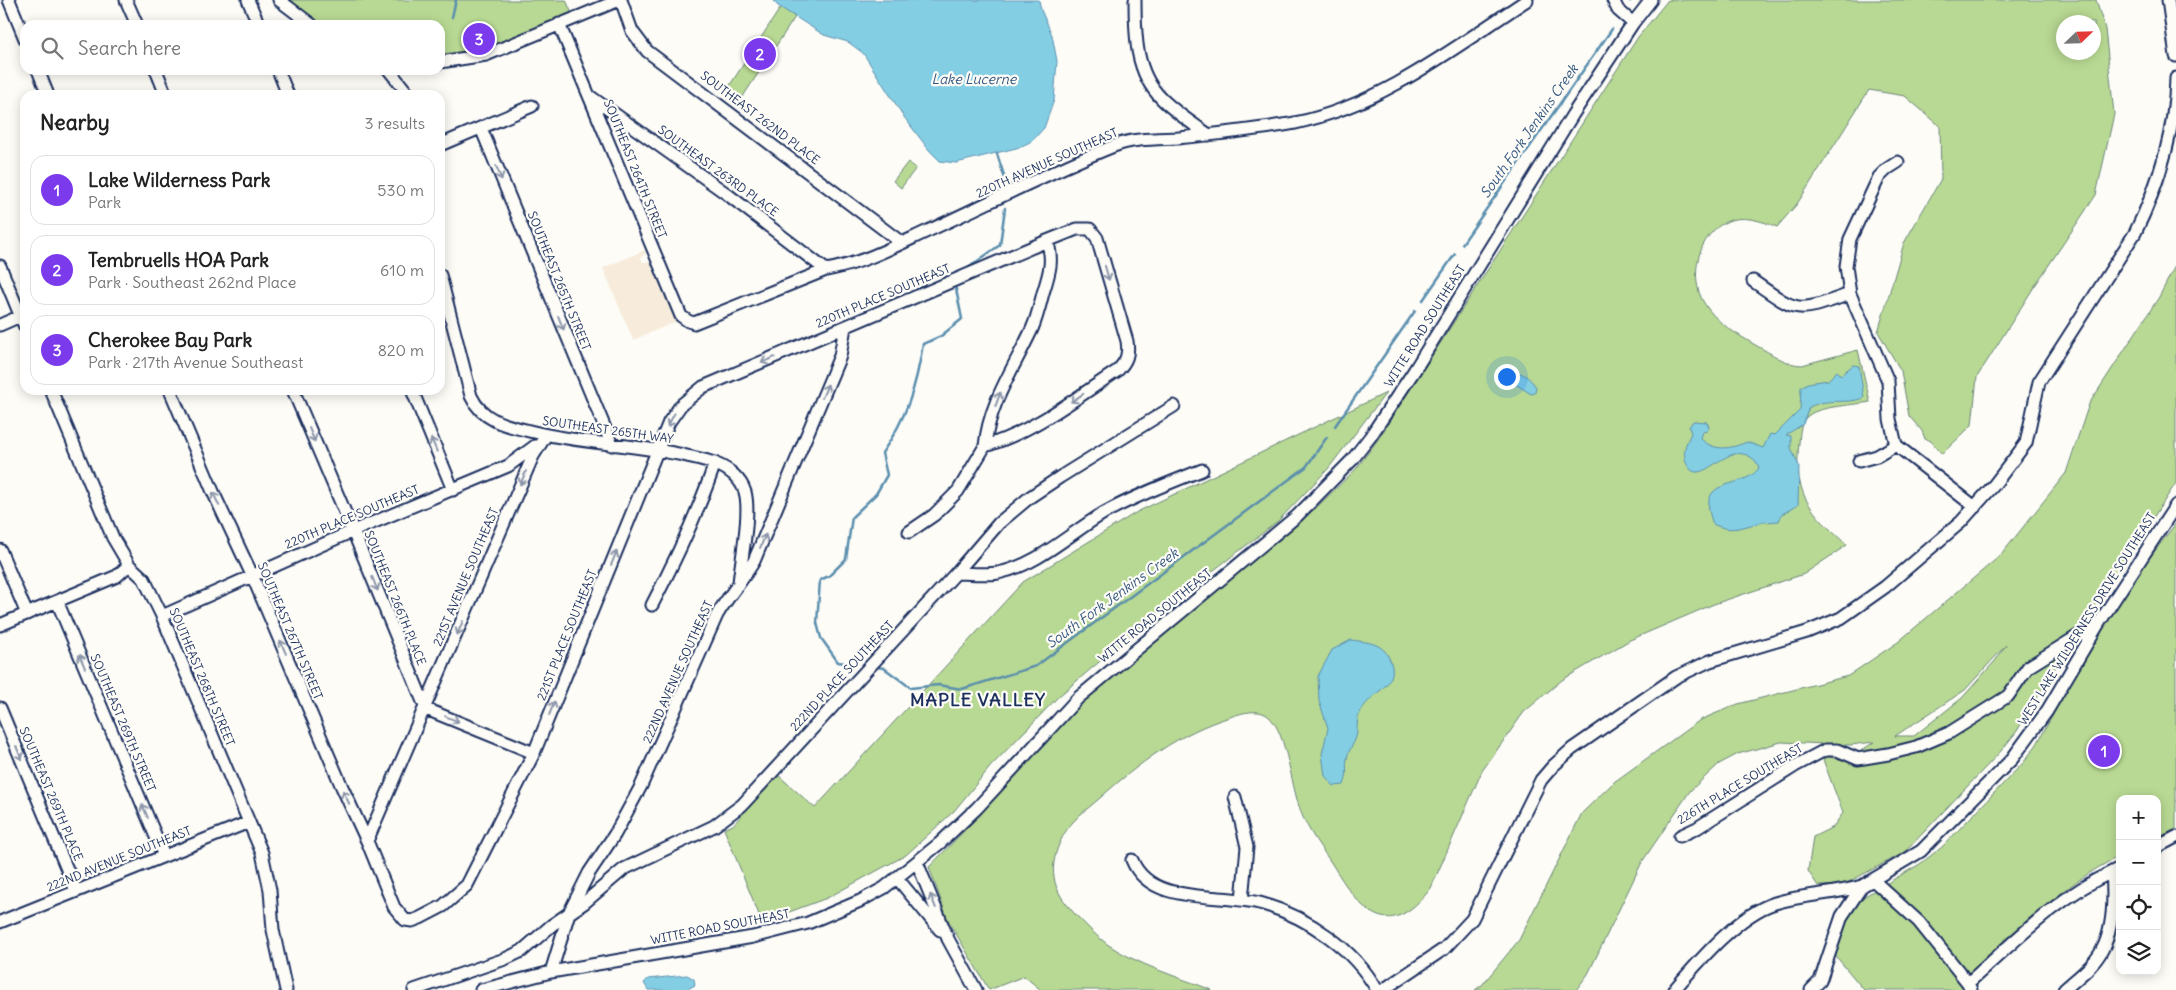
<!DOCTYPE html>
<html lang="en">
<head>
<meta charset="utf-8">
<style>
  body { margin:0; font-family:Delius,sans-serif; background:#f2f2f2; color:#222 }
  .controls { position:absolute; right:15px; bottom:15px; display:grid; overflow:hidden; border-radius:10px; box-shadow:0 2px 12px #0003 }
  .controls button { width:45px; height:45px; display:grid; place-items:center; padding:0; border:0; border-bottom:1px solid #e0e0e0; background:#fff; color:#222; font:25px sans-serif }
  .compass { position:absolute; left:2056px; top:15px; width:45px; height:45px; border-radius:50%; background:#fff; box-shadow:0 2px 12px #0003; rotate:67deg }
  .you { position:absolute; left:1506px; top:376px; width:18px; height:18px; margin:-12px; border:4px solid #fff; border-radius:50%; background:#1a73e8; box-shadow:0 0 0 8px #1a73e833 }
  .badge { display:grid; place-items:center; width:32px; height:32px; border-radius:50%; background:#7c3aed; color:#fff; font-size:16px; font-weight:700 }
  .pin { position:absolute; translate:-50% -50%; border:2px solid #fff; box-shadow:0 1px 5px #0006 }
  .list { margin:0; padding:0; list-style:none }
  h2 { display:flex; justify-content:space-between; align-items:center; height:65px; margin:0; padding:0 20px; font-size:21px }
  h2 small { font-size:16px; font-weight:400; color:#767676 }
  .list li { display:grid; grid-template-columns:32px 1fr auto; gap:15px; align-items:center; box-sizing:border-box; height:70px; margin:0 10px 10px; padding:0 10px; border:1px solid #e0e0e0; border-radius:15px }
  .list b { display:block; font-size:19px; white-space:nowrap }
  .list p { margin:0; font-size:16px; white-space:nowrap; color:#767676 }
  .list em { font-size:16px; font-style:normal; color:#767676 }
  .icon { flex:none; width:28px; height:28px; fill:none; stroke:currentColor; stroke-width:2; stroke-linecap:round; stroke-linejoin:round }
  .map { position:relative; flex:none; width:2176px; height:990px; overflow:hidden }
  .search { position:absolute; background:#fff; box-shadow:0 2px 12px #0003; left:20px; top:20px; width:425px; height:55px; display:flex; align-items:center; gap:12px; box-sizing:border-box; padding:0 18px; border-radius:15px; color:#767676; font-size:19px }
  .panel { position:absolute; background:#fff; box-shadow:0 2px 12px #0003; left:20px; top:90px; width:425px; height:305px; border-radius:15px }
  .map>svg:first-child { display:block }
</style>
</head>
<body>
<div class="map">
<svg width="2176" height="990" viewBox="0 0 2176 990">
  <rect width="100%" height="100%" fill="#fdfcf7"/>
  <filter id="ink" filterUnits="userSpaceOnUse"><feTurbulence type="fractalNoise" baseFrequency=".02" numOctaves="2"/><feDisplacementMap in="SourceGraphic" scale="10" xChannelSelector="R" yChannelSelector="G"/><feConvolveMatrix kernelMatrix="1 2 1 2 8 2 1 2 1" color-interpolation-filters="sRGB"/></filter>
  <g filter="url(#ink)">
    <path fill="#f7ecdb" d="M645 250 647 253 641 257 643 262 650 261 676 322 633 340 603 268Z"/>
    <path fill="#b8d993" stroke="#6a8478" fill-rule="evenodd" d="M287 0H566L573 16 486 53 461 57 440 55V25H318Z
      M1668 0H2096L2105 29 2114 114 2096 195 2034 287 1977 377 1972 425 1942 454 1931 441 1925 439 1922 431 1909 416 1901 371 1878 332 1904 243 1941 179 1940 126 1905 96 1869 90 1797 204 1777 227C1762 221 1744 215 1728 221 1698 233 1688 277 1704 303 1717 324 1737 334 1757 346 1771 353 1786 365 1802 365L1858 350 1870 402C1855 405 1821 406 1809 415 1800 421 1800 433 1799 443 1793 496 1811 512 1847 545L1804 574 1714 604 1630 640 1562 680 1524 712 1482 771 1431 888C1386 946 1360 909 1332 864 1322 849 1310 833 1303 817 1291 792 1288 732 1268 716 1258 708 1241 713 1230 717 1180 732 1138 764 1100 798 1091 806 1081 813 1073 822 1061 835 1051 858 1054 877 1056 892 1065 903 1075 914 1085 924 1095 935 1107 944 1138 965 1178 977 1212 990H1041L1024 976 989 990 948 920 929 867 971 824 1082 700 1117 669 1316 508 1356 469 1379 438 1638 37ZM2064 22H2094V52H2064Z
      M781 7 795 17 740 101 726 91Z
      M908 162 916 168 901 188 893 181Z
      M2176 264V483L2067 648 2017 731 2001 751 1905 852 1843 885 1818 886 1808 871 1813 837 1833 827 1843 813 1822 757 1824 756 1858 763 1862 750 1874 742 1850 745 1781 742 1738 754 1719 764 1690 791 1642 862 1588 974 1576 990H1475L1482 985 1519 940 1582 813 1614 782 1700 720 1738 704 1848 676 1898 642 2001 555 2066 473 2089 404 2159 297ZM2006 645 1995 661 1962 698 1914 736H1895L1965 690Z
      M1386 393 1328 469 1277 522 1151 618 1059 696 991 766 954 811 906 855 827 898 762 922 724 829 733 825 778 775 815 808 1023 582 1137 512Z
      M2176 523V829L2157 838V799H2120V856C2059 885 2011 938 1961 983L1965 990H1864L1834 954C1840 931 1845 912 1865 896L1920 864 1942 847 2024 762 2037 744 2101 626 2120 597Z"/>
    <path fill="#84cee4" stroke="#5a8eae" d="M773 0H1039L1041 10 1052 35 1057 61 1054 100 1044 128 1032 141 1020 147 956 163 940 161 929 150 904 117 863 53 848 42 824 35 778 6Z
      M1853 365 1859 366 1864 398C1844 405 1830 397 1809 407L1803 424 1786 435 1791 436V448L1799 466 1798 505 1782 514 1779 521C1772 522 1765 521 1759 523 1741 527 1731 533 1713 524 1694 474 1742 492 1759 468 1757 462 1754 459 1749 456 1729 446 1713 470 1698 472 1687 473 1683 457 1685 448 1686 443 1689 438 1691 433L1689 427 1693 421 1707 422 1709 427 1707 431 1702 432 1700 438C1714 452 1730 449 1747 442L1763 448 1770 434 1775 435 1800 410 1801 387 1808 383 1828 380 1837 371 1841 375Z
      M1512 372C1522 371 1531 379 1536 387L1535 393 1531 394 1517 385H1507V375Z
      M1351 640C1365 642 1381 642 1388 656 1405 686 1368 691 1359 715 1356 722 1358 730 1356 737 1354 744 1348 751 1347 759 1345 769 1349 772 1344 785L1334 786 1325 776 1322 754 1328 728 1319 701 1318 676 1332 650Z
      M687 975 694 979 695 985 686 990H648L644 983 648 979Z"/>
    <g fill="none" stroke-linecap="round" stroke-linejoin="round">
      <path stroke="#5a8eae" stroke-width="2.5" d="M1630 1 1631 0
        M452 17 456 0
        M997 154 1008 188
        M1462 244 1612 29
        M965 270 1000 245 1005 208
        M1423 300 1455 254
        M1335 426 1415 311
        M852 664 838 662 821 638 817 623 820 580 829 576 846 559 852 517 876 494 887 475 882 453C907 417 916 387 923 344L941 336 962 319 956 289
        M877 667 884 668 911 688 938 685 962 689 1036 666 1306 467 1327 437"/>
      <g stroke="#1b2f5e" stroke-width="15">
        <path id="minor" d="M9 0 25 39
          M126 0 137 25
          M248 0 259 25
          M279 0 312 25
          M621 0 632 31 647 51 902 243
          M1135 0C1135 34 1135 73 1162 99 1176 113 1193 124 1209 135
          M1613 0 1618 10 1633 23
          M2168 0 2176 56
          M559 24 681 316 688 321 694 323 826 270C862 264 897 245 930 230 991 202 1051 171 1114 146 1133 138 1158 139 1178 138 1217 134 1257 130 1295 123 1382 105 1455 47 1527 0
          M440 62 486 55 619 0
          M38 70 48 95
          M156 70 166 95
          M278 70 288 95
          M389 70 409 95
          M591 97 727 194 826 270
          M481 128 612 445
          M440 145 532 106
          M1898 162 1887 169 1879 177 1850 239 1846 266 1850 294 1888 381 1890 419 1896 445 1975 507
          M0 266 25 327
          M440 275 471 396C483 422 508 426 534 432 584 444 636 444 687 456 696 458 707 460 716 464 729 469 741 479 745 492 751 513 741 560 739 583
          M1753 281C1800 314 1796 313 1850 294
          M0 325 25 314
          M51 390 113 538 129 565 144 579 162 616 262 853 270 890 273 930 286 990
          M170 390 214 494 252 575 342 787 367 841 394 907 405 920 412 921 420 918 443 906 467 885 534 753 669 422 681 405 703 387 1047 241 1077 229H1090L1097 238 1127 341C1129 354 1127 361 1117 371 1076 398 1033 432 985 446L958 491 934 515 909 532
          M293 390 353 531 426 709 534 753
          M412 390 453 490
          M985 446C989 403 1014 368 1032 329 1037 318 1040 305 1043 293 1049 274 1054 260 1047 241
          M1859 461 1877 456 1896 445
          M0 550 27 614
          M956 573C969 573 985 575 998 573 1038 565 1070 533 1104 513 1135 496 1169 483 1202 470
          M57 601 164 856
          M652 605C676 559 698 513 715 463
          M162 616 353 531 508 466 535 446
          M0 625 117 576 129 565
          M0 708 76 891
          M1235 797 1247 847 1242 900
          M1680 836 1697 828 1795 766 1825 750H1837L1858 759 1888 754 1916 747 1949 733 2008 696 2028 667 2097 624
          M367 841 533 456 546 435
          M2157 847 2176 837
          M1132 860C1151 907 1222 892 1263 904 1309 918 1353 948 1377 990
          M917 862 948 939 976 990
          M897 878 940 930
          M1873 880 1919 922 1968 983 1971 990
          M0 922 249 822
          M551 972 569 913 589 873 615 834 641 786 717 615C728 596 743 580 754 561L840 356 845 327
          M1968 983C2013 943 2057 897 2112 872
          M414 990 505 959 522 951 552 925 584 903 624 869 714 826 742 805 956 573 999 523 1030 497 1060 477 1174 406
          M481 990 551 972 753 937 808 923 860 901 884 888 940 843 977 808 1078 698 1297 516 1352 460 1370 437 1414 371 1573 114 1633 23 1651 0
          M1383 990 1444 949 1472 919 1532 798 1541 780 1553 766 1572 749 1676 677 1710 661 1807 632 1841 618 1885 587 1961 522 1994 485 2026 443 2039 382 2135 233C2159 184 2175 133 2176 78
          M1674 990C1699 961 1739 914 1775 903 1803 894 1833 895 1862 886
          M1811 990 1820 981 1842 916 1862 886 1921 851 2012 759 2047 711 2099 623 2176 505
          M2064 990C2077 978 2094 966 2102 950 2114 928 2114 897 2112 872L2120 868"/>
      </g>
      <use href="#minor" stroke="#fdfcf7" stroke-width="11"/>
    </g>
    <defs><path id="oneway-shaft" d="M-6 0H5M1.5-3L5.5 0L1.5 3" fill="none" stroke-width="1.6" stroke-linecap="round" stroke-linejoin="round" transform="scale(1.25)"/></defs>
    <g stroke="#8c96aa">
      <use href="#oneway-shaft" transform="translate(499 173) rotate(68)"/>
      <use href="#oneway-shaft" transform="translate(1107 273) rotate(74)"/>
      <use href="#oneway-shaft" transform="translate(561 323) rotate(68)"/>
      <use href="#oneway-shaft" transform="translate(768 360) rotate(157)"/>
      <use href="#oneway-shaft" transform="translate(825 391) rotate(-67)"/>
      <use href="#oneway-shaft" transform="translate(1077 398) rotate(147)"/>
      <use href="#oneway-shaft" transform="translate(998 399) rotate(-70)"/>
      <use href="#oneway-shaft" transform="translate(671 420) rotate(118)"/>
      <use href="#oneway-shaft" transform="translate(312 435) rotate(67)"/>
      <use href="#oneway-shaft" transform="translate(434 445) rotate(-113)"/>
      <use href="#oneway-shaft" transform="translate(523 478) rotate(113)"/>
      <use href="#oneway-shaft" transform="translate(216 499) rotate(-115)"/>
      <use href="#oneway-shaft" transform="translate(763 541) rotate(-67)"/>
      <use href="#oneway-shaft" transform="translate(614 558) rotate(-68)"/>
      <use href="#oneway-shaft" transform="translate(375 584) rotate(68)"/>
      <use href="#oneway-shaft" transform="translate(460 628) rotate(113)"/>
      <use href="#oneway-shaft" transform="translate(283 647) rotate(-113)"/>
      <use href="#oneway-shaft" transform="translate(82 661) rotate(-113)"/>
      <use href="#oneway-shaft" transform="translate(552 708) rotate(-68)"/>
      <use href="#oneway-shaft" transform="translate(452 719) rotate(22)"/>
      <use href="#oneway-shaft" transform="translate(19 753) rotate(67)"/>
      <use href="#oneway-shaft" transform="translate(346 797) rotate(-115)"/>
      <use href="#oneway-shaft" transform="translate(145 811) rotate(-113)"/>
      <use href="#oneway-shaft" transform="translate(933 901) rotate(-112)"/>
    </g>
  </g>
  <g text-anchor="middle" stroke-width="4.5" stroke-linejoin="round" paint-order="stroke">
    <g font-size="12" fill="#1b2f5e" stroke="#fdfcf7">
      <text transform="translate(760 118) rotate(37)" y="4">SOUTHEAST 262ND PLACE</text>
      <text transform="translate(1047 163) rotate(-24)" y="4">220TH AVENUE SOUTHEAST</text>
      <text transform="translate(635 169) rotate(68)" y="4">SOUTHEAST 264TH STREET</text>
      <text transform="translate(718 171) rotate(36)" y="4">SOUTHEAST 263RD PLACE</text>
      <text transform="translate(559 281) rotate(68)" y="4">SOUTHEAST 265TH STREET</text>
      <text transform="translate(883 296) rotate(-23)" y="4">220TH PLACE SOUTHEAST</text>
      <text transform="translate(1425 326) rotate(-58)" y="4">WITTE ROAD SOUTHEAST</text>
      <text transform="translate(608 430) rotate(8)" y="4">SOUTHEAST 265TH WAY</text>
      <text transform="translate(352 517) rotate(-23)" y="4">220TH PLACE SOUTHEAST</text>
      <text transform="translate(466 577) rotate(-67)" y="4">221ST AVENUE SOUTHEAST</text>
      <text transform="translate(395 598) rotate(68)" y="4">SOUTHEAST 266TH PLACE</text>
      <text transform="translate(1155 616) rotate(-39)" y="4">WITTE ROAD SOUTHEAST</text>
      <text transform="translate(2087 619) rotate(-58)" y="4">WEST LAKE WILDERNESS DRIVE SOUTHEAST</text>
      <text transform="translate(290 631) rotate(67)" y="4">SOUTHEAST 267TH STREET</text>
      <text transform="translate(567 635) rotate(-68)" y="4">221ST PLACE SOUTHEAST</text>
      <text transform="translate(678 672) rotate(-66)" y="4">222ND AVENUE SOUTHEAST</text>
      <text transform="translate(842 676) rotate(-47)" y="4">222ND PLACE SOUTHEAST</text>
      <text transform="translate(202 677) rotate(67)" y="4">SOUTHEAST 268TH STREET</text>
      <text transform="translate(123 723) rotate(67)" y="4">SOUTHEAST 269TH STREET</text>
      <text transform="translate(1740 784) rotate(-31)" y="4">226TH PLACE SOUTHEAST</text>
      <text transform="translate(51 794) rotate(67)" y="4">SOUTHEAST 269TH PLACE</text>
      <text transform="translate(119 859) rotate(-22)" y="4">222ND AVENUE SOUTHEAST</text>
      <text transform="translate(720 927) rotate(-11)" y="4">WITTE ROAD SOUTHEAST</text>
    </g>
    <g font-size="14" font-style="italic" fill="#355780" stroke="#fdfcf7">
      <text x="974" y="84">Lake Lucerne</text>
      <text transform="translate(1529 131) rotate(-55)" y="5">South Fork Jenkins Creek</text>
      <text transform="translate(1112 598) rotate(-36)" y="5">South Fork Jenkins Creek</text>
    </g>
    <g font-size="18" font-weight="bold" letter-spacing="1" fill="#1b2f5e" stroke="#fdfcf7">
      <text x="978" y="706">MAPLE VALLEY</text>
    </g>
  </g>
</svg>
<div class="controls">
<button>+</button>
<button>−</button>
<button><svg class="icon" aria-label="locate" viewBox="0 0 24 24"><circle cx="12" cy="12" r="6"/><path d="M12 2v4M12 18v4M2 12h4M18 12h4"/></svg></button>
<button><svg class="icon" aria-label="layers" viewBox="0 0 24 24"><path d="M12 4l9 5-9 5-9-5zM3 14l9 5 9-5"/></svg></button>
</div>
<svg class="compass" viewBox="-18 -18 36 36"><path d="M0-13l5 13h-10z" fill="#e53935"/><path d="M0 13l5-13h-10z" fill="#767676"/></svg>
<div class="you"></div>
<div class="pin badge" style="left:2104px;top:751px">1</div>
<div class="pin badge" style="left:760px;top:54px">2</div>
<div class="pin badge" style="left:479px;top:39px">3</div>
<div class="search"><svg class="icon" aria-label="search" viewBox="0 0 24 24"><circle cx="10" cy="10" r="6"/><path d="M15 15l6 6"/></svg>Search here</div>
<section class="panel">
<h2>Nearby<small>3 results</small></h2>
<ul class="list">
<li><span class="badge">1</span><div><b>Lake Wilderness Park</b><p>Park</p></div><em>530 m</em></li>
<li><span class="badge">2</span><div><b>Tembruells HOA Park</b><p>Park · Southeast 262nd Place</p></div><em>610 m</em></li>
<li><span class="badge">3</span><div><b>Cherokee Bay Park</b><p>Park · 217th Avenue Southeast</p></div><em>820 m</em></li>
</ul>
</section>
</div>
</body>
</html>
